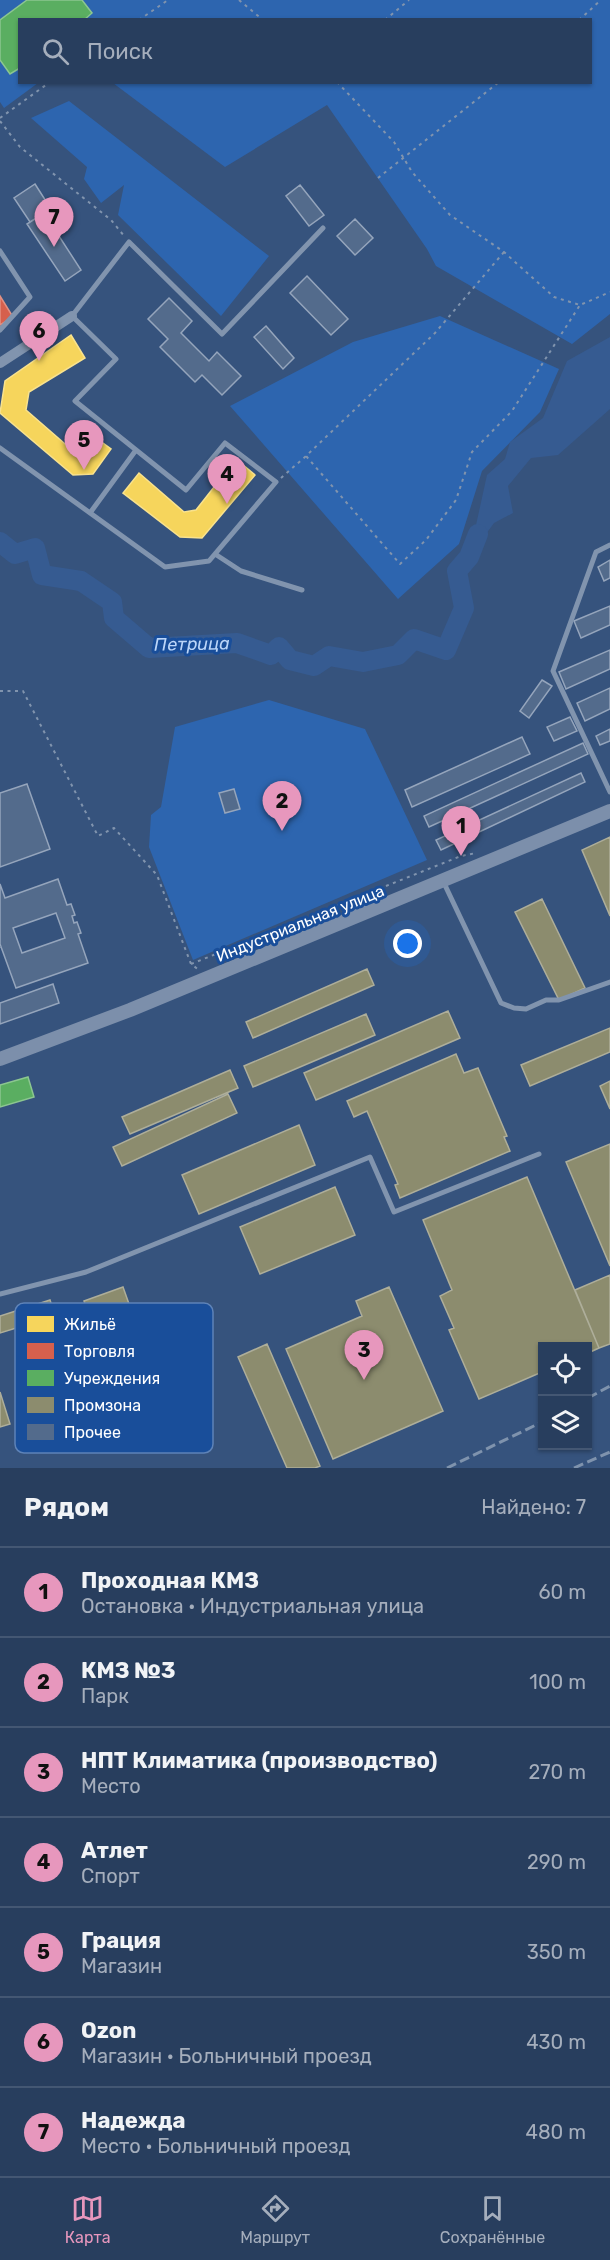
<!DOCTYPE html>
<html lang="ru">
<head>
<meta charset="utf-8">
<style>
  body { margin:0; font-family:Rubik,sans-serif; background:#304564; color:#f1f3f6 }
  .controls { position:absolute; right:18px; bottom:18px; display:grid; overflow:hidden; border-radius:0px; box-shadow:0 2px 4px #0004 }
  .controls button { width:54px; height:54px; display:grid; place-items:center; padding:0; border:0; border-bottom:2px solid #445773; background:#283e5e; color:#f1f3f6; font:30px sans-serif }
  .you { position:absolute; left:408px; top:944px; width:21px; height:21px; margin:-15px; border:4px solid #fff; border-radius:50%; background:#1a73e8; box-shadow:0 0 0 9px #1a73e833 }
  .badge { display:grid; place-items:center; width:39px; height:39px; border-radius:50%; background:#e797bd; color:#111; font-size:20px; font-weight:700 }
  .pin { position:absolute; translate:-50% -50px; filter:drop-shadow(0 2px 3px #0008) }
  .pin::after { content:''; position:absolute; top:32px; width:21px; height:18px; background:inherit; clip-path:polygon(0 0,100% 0,50% 100%) }
  .list { margin:0; padding:0; list-style:none }
  h2 { display:flex; justify-content:space-between; align-items:center; height:78px; margin:0; padding:0 24px; font-size:26px }
  h2 small { font-size:20px; font-weight:400; color:#a5aebc }
  .list li { display:grid; grid-template-columns:39px 1fr auto; gap:18px; align-items:center; box-sizing:border-box; height:90px; padding:0 24px; border-top:2px solid #445773 }
  .list b { display:block; font-size:22px; white-space:nowrap }
  .list p { margin:0; font-size:20px; white-space:nowrap; color:#a5aebc }
  .list em { font-size:20px; font-style:normal; color:#a5aebc }
  .icon { flex:none; width:33px; height:33px; fill:none; stroke:currentColor; stroke-width:2; stroke-linecap:round; stroke-linejoin:round }
  .map { position:relative; flex:none; width:610px; height:1468px; overflow:hidden }
  .search { position:absolute; background:#283e5e; box-shadow:0 2px 4px #0004; left:18px; right:18px; top:18px; height:66px; display:flex; align-items:center; gap:15px; box-sizing:border-box; padding:0 21px; border-radius:0px; color:#a5aebc; font-size:22px }
  .sheet { height:708px; background:#283e5e }
  nav { display:flex; justify-content:space-around; align-items:center; box-sizing:border-box; height:84px; border-top:2px solid #445773; background:#283e5e; font-size:16px; color:#a5aebc }
  nav a { display:grid; justify-items:center; gap:3px }
  nav .on { color:#e797bd }
  .map>svg:first-child { display:block }
</style>
</head>
<body>
<div class="map">
<svg width="610" height="1468" viewBox="0 0 610 1468">
  <rect width="100%" height="100%" fill="#36537d"/>
  <path fill="#2d65af" d="M0 0H610V314L572 344 436 266 427 249 327 105 225 167 113 83 590 82V20H20V82L38 83 4 108 0 102Z
    M69 101 269 256 221 316 118 215 124 185 101 203 84 179 87 167 31 118Z
    M440 316 559 369 540 412 482 471 459 544 398 599 230 406 353 342Z
    M269 700 365 729 427 860 193 960 149 847 151 815 161 807 175 727Z"/>
  <path fill="#365b91" d="M610 337V409L558 455 531 458 508 486 513 513 494 523 469 557 487 475 505 459 510 442 543 418 567 361Z"/>
  <path fill="#f6d55c" stroke="#f9e28d" stroke-width="1.5" d="M71 335 85 358 29 392 26 410 72 450 87 448 96 438 111 449 93 474 73 475 0 413 5 381Z
    M236 459 255 475 202 538 180 537 123 493 139 473 184 512 196 510Z"/>
  <path fill="#d6604d" stroke="#e29082" stroke-width="1.5" d="M0 296 13 317 0 325Z"/>
  <path fill="#5aae61" stroke="#8cc690" stroke-width="1.5" d="M27 0H82L92 13 84 20H20V68L10 74 0 60V20Z
    M28 1077 34 1097 0 1107V1085Z"/>
  <path fill="#8c8c6e" stroke="#aeae9a" stroke-width="1.5" d="M610 837V916L582 850Z
    M542 899 585 988 559 1000 515 912Z
    M367 969 374 985 253 1038 246 1022Z
    M448 1011 460 1038 316 1100 304 1073Z
    M366 1014 375 1035 253 1087 244 1066Z
    M610 1028V1052L530 1086 521 1065Z
    M456 1054 464 1073 478 1068 507 1136 504 1137 510 1151 400 1198 395 1185 398 1184 367 1111 354 1117 347 1101Z
    M230 1070 238 1088 130 1134 122 1117Z
    M610 1081V1109L600 1086Z
    M228 1094 237 1113 122 1166 113 1147Z
    M299 1125 315 1165 199 1214 182 1175Z
    M610 1144V1266L566 1162Z
    M527 1177 599 1348 588 1353V1346H542V1372L479 1399 449 1330 454 1328 440 1296 452 1290 423 1220Z
    M335 1187 355 1235 260 1274 240 1227Z
    M610 1275V1344L599 1348 575 1290Z
    M123 1287 140 1335 130 1338 138 1361 144 1359 142 1353 178 1340 197 1395 161 1408 157 1398 124 1408 104 1347 100 1348 84 1301Z
    M389 1287 443 1411 333 1459 286 1349 362 1316 356 1301Z
    M50 1300 55 1316 0 1333V1316Z
    M267 1344 320 1466 315 1468H287L238 1357Z
    M0 1392 10 1424 0 1427Z"/>
  <g fill="none" stroke-linecap="round" stroke-linejoin="round">
    <path stroke="#365b91" stroke-width="20" d="M0 542 15 554 35 548 42 575 81 581 112 602 114 618 149 648 237 643 271 655 279 647 290 660 314 666 329 656 363 662 398 655 414 639 446 650 464 608 457 571 469 557 478 534"/>
  </g>
  <path fill="#536b8c" stroke="#95a5bc" stroke-width="1.5" fill-rule="evenodd" d="M35 184 51 209 30 222 14 198Z
    M300 185 324 215 309 226 286 196Z
    M44 213 81 270 65 281 27 224Z
    M355 219 373 238 355 255 337 236Z
    M307 276 348 319 331 335 290 293Z
    M169 298 192 321 181 333 209 361 217 352 241 376 222 395 202 375 195 382 160 347 168 339 148 319Z
    M266 326 294 358 283 369 254 337Z
    M610 560V578L604 581 598 567Z
    M610 606V625L581 638 574 621Z
    M610 650V669L566 689 559 672Z
    M542 680 552 686 529 718 520 711Z
    M610 688V709L585 721 577 703Z
    M570 717 577 731 554 741 547 727Z
    M610 729V741L600 745 596 736Z
    M522 737 530 754 412 807 405 790Z
    M583 743 588 754 429 827 424 816Z
    M581 773 585 782 441 850 436 840Z
    M27 784 50 849 0 867V793Z
    M234 789 240 809 225 813 219 793Z
    M58 879 67 905 71 904 75 915 72 916 74 923 77 922 81 933 78 934 88 963 16 988 0 944V884L5 898ZM56 913 65 938 22 953 13 928Z
    M53 984 59 1003 0 1024V1003Z"/>
  <g fill="none" stroke-linecap="round" stroke-linejoin="round">
    <path stroke="#8194ae" stroke-width="2" stroke-dasharray="3 4.5" stroke-linecap="butt" d="M239 0 263 20
      M139 20 168 0
      M385 20 409 0
      M579 20 601 0
      M337 82 394 142 412 172 450 215 504 252 554 297 580 305 610 292
      M0 118 50 82
      M0 121 20 147 111 220 125 237
      M378 178 499 82
      M504 252 435 333 306 456 400 564 426 540 456 500 472 452 512 411 580 305
      M281 478 306 456
      M0 691H23L98 836 114 828 157 875 191 964 199 970
      M0 947H1
      M191 964 461 856 476 853"/>
    <path stroke="#8194ae" stroke-width="5" d="M0 251 30 297 0 330
      M0 448 165 567 209 561 276 482 225 443 186 490 75 401 116 359 72 316 129 242 222 334 323 228
      M90 513 136 450
      M610 545 596 552 553 671 610 792
      M215 554 241 571 302 590
      M443 881 501 1003 514 1008 526 1009 546 1000H559L610 982
      M0 1294 86 1272 370 1157 394 1212 539 1154"/>
    <path stroke="#8194ae" stroke-width="10" d="M0 363 72 316"/>
    <path stroke="#7c8fab" stroke-width="14" d="M0 1059 130 1010 610 811"/>
    <path stroke="#7f93ad" stroke-width="3" stroke-dasharray="10 4.5" stroke-linecap="butt" d="M588 1398 610 1386
      M447 1468 542 1422
      M574 1468 610 1452"/>
  </g>
  <g text-anchor="middle" stroke-width="6" stroke-linejoin="round" paint-order="stroke">
    <g font-size="16" fill="#fff" stroke="#194e9a">
      <text transform="translate(300 923) rotate(-22)" y="6">Индустриальная улица</text>
    </g>
    <g font-size="18" font-style="italic" fill="#bbd5f8" stroke="#194e9a">
      <text transform="translate(192 644) rotate(-1)" y="6">Петрица</text>
    </g>
  </g>
  <rect x="15" y="1303" width="198" height="150" rx="9" fill="#194e9a" stroke="#5e83b8" stroke-width="1.5"/>
  <rect x="27" y="1316" width="27" height="16" fill="#f6d55c"/>
  <rect x="27" y="1343" width="27" height="16" fill="#d6604d"/>
  <rect x="27" y="1370" width="27" height="16" fill="#5aae61"/>
  <rect x="27" y="1397" width="27" height="16" fill="#8c8c6e"/>
  <rect x="27" y="1424" width="27" height="16" fill="#536b8c"/>
  <g font-size="16" fill="#fff">
    <text x="64" y="1330">Жильё</text>
    <text x="64" y="1357">Торговля</text>
    <text x="64" y="1384">Учреждения</text>
    <text x="64" y="1411">Промзона</text>
    <text x="64" y="1438">Прочее</text>
  </g>
</svg>
<div class="controls">
<button><svg class="icon" aria-label="locate" viewBox="0 0 24 24"><circle cx="12" cy="12" r="6"/><path d="M12 2v4M12 18v4M2 12h4M18 12h4"/></svg></button>
<button><svg class="icon" aria-label="layers" viewBox="0 0 24 24"><path d="M12 4l9 5-9 5-9-5zM3 14l9 5 9-5"/></svg></button>
</div>
<div class="you"></div>
<div class="pin badge" style="left:461px;top:856px">1</div>
<div class="pin badge" style="left:282px;top:831px">2</div>
<div class="pin badge" style="left:364px;top:1380px">3</div>
<div class="pin badge" style="left:227px;top:504px">4</div>
<div class="pin badge" style="left:84px;top:470px">5</div>
<div class="pin badge" style="left:39px;top:361px">6</div>
<div class="pin badge" style="left:54px;top:247px">7</div>
<div class="search"><svg class="icon" aria-label="search" viewBox="0 0 24 24"><circle cx="10" cy="10" r="6"/><path d="M15 15l6 6"/></svg>Поиск</div>
</div>
<section class="sheet">
<h2>Рядом<small>Найдено: 7</small></h2>
<ul class="list">
<li><span class="badge">1</span><div><b>Проходная КМЗ</b><p>Остановка · Индустриальная улица</p></div><em>60 m</em></li>
<li><span class="badge">2</span><div><b>КМЗ №3</b><p>Парк</p></div><em>100 m</em></li>
<li><span class="badge">3</span><div><b>НПТ Климатика (производство)</b><p>Место</p></div><em>270 m</em></li>
<li><span class="badge">4</span><div><b>Атлет</b><p>Спорт</p></div><em>290 m</em></li>
<li><span class="badge">5</span><div><b>Грация</b><p>Магазин</p></div><em>350 m</em></li>
<li><span class="badge">6</span><div><b>Ozon</b><p>Магазин · Больничный проезд</p></div><em>430 m</em></li>
<li><span class="badge">7</span><div><b>Надежда</b><p>Место · Больничный проезд</p></div><em>480 m</em></li>
</ul>
</section>
<nav>
<a class="on"><svg class="icon" aria-label="map" viewBox="0 0 24 24"><path d="M3 6l6-2 6 2 6-2v14l-6 2-6-2-6 2zM9 4v14M15 6v14"/></svg>Карта</a>
<a><svg class="icon" aria-label="directions" viewBox="0 0 24 24"><path d="M12 3l9 9-9 9-9-9zM9 14v-3h6M13 9l2 2-2 2"/></svg>Маршрут</a>
<a><svg class="icon" aria-label="saved" viewBox="0 0 24 24"><path d="M7 4h10v16l-5-4-5 4z"/></svg>Сохранённые</a>
</nav>
</body>
</html>
